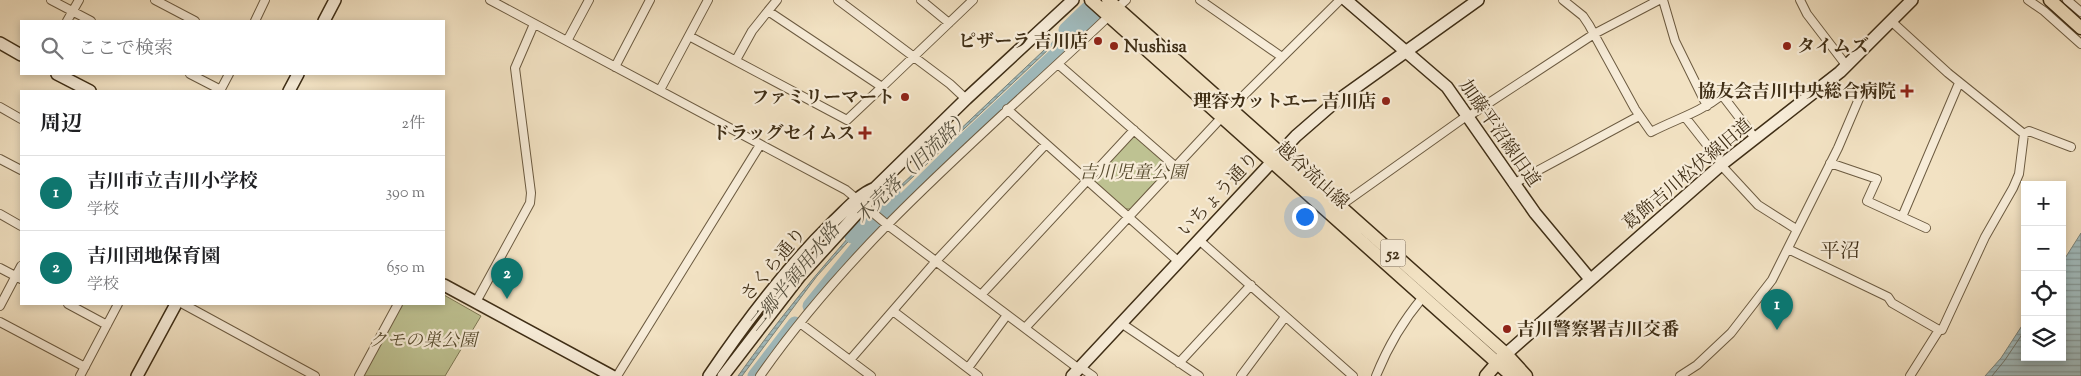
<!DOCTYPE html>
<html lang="ja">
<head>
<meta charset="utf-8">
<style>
  body { margin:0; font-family:"Sorts Mill Goudy","Noto Serif JP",serif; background:#f2f2f2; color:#202124 }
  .controls { position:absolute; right:15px; bottom:15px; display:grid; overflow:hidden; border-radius:0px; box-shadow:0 2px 8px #0003 }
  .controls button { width:45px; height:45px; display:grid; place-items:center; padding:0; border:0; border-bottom:1px solid #e0e0e0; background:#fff; color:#202124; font:25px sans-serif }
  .you { position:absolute; left:1304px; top:216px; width:18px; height:18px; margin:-12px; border:4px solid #fff; border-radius:50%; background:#1a73e8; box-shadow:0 0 0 8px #1a73e833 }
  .badge { display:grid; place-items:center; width:32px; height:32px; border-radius:50%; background:#0f766e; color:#fff; font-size:16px; font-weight:700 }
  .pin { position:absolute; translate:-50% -41px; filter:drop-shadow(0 1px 2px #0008) }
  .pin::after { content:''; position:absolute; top:26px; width:18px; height:15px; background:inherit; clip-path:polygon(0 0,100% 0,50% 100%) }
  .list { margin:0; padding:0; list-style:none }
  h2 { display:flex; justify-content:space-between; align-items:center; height:65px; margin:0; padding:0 20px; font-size:21px }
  h2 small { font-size:16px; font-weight:400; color:#757577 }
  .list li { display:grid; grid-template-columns:32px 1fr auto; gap:15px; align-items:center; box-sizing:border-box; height:75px; padding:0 20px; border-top:1px solid #e0e0e0 }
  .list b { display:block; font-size:19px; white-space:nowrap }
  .list p { margin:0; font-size:16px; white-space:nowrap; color:#757577 }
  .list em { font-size:16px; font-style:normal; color:#757577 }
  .icon { flex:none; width:28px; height:28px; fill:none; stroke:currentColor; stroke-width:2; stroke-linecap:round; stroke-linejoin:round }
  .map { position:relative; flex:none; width:2081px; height:376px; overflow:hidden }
  .search { position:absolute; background:#fff; box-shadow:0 2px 8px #0003; left:20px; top:20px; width:425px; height:55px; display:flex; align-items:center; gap:12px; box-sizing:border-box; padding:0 18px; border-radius:0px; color:#757577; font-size:19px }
  .panel { position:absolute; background:#fff; box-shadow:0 2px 8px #0003; left:20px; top:90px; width:425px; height:215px; border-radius:0px }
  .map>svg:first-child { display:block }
</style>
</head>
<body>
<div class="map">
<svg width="2081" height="376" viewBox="0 0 2081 376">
  <defs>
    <pattern id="water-rules" width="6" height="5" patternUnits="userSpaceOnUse" patternTransform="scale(1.25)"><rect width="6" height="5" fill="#a0bbbe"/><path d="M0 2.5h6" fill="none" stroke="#849899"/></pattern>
  </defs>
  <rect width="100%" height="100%" fill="#f2e2c3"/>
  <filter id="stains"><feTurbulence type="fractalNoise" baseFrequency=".004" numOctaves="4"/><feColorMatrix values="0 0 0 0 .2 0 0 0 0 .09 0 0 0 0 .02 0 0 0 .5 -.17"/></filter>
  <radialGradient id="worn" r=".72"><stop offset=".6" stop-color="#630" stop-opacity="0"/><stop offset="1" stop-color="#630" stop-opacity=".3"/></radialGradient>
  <path fill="#bec292" stroke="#7e7854" d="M1133 137H1136L1169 165 1168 168 1130 209H1125L1094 182 1095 178Z
    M444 295 481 316 445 376H362L401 304H444Z"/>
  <path fill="url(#water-rules)" stroke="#79837b" d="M1080 16 1083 17 881 207 879 206Z
    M864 220 866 222 817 276 742 376H738C777 321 819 270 864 220Z
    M2081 233V376H1985L2001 358 2025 321V357H2062V263Z"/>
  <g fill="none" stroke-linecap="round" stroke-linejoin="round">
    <path stroke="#70746a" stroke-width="1" d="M1992 376 2005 360 2025 330"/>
    <path stroke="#a0bbbe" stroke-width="15" d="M1066 30 1097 0
      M852 236 893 193
      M810 306 862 242 962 143 1112 2
      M755 376 795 324"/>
    <g stroke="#6c5b41" stroke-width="10">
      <path id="street" d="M51 0 91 21
        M155 0 195 21
        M490 0 846 190 885 223 1079 369
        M838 0 950 84 966 99
        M921 0 949 23
        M1200 0 1282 57
        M1563 0 1583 16 1589 25 1635 109 1651 132C1676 119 1699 113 1722 95L1755 138
        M1663 0 1675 41 1707 106
        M1800 0 1807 14 1846 65
        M2028 0 2044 11 2081 44
        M2067 0 2081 12
        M1117 8 1126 0
        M768 11 777 0
        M67 21 79 0
        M255 21 265 0
        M1891 21 1948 73 2024 134 2019 174 2013 188 1985 237 1942 330H1939L1910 376
        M689 36 847 120 882 87 768 11 752 31 736 60
        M567 41 589 0
        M1058 64 1176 167
        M615 67 650 0
        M190 74 221 90
        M882 87 973 0
        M660 90 708 0
        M220 91 229 74
        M0 107 21 119
        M1231 108 1340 0
        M1007 109 1179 262
        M1469 116 1594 34 1659 0
        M1685 117 1722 164
        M2024 134 2029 131 2071 147
        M0 159 21 170
        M1830 163 1877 179 1867 201 1902 217
        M1721 165 1758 205 1796 229
        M1513 184 1639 116
        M1340 206 1468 115
        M0 214 21 226
        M1926 228 1902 217 1959 83
        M1199 240 1353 376
        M1788 249 1888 297 1892 303 1939 330
        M0 268 21 279
        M981 295 1134 130
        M476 302 530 203 531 193 515 68 534 24
        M68 304 107 325
        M183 304 315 376
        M0 306 21 266
        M893 311 978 376
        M0 322 85 367
        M800 323 871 376
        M1121 323 1199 376
        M1025 328 1222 117
        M850 360 936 261 1046 144
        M1179 363 1251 285
        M1080 367 1093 376
        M968 368 1007 315
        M80 376 118 304
        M359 376 398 304
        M617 376 760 145
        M760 376C857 237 988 131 1109 16
        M1241 376 1285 317
        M1376 376C1388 346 1402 322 1423 297
        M1680 376 1697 365 1731 333 1772 280 1838 148 1861 94"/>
    </g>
    <g stroke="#3f2e16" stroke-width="14">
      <path id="secondary" d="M1346 0 1447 87 1535 213 1590 279
        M324 21 335 0
        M0 43 21 55
        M57 74 90 91
        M289 91 298 74
        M444 285 612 376
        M1506 354 1721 165 1840 72 1912 0
        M137 376 176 304
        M709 376C746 321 786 268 834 221 847 209 858 195 875 188
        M723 376 800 276 870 199 875 188 966 99 1073 0
        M1072 376 1296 136 1334 103 1478 0"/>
    </g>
    <g stroke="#3f2e16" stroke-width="15">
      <path id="primary" d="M1091 0 1512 376
        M1108 0 1506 354 1526 376
        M2050 0 2081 28
        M1486 376 1504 355"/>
    </g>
    <use href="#street" stroke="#f7ecd8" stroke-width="8"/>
    <use href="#secondary" stroke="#f7ecd8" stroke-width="11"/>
    <use href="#primary" stroke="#f2e2c3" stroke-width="12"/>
  </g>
  <g fill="#8f2418" stroke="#f7ecd8" stroke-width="2">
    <circle cx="1098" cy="41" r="5"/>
    <circle cx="1114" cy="46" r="5"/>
    <circle cx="1787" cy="46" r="5"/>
    <path d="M1904.5 83.5h5v5h5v5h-5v5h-5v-5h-5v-5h5z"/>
    <circle cx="905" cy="97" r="5"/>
    <circle cx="1386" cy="101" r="5"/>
    <path d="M862.5 125.5h5v5h5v5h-5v5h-5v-5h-5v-5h5z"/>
    <circle cx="1507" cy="329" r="5"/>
  </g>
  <g text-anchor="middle" stroke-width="4.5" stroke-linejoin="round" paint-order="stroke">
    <rect fill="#f7ecd8" stroke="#766750" stroke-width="1" x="1380.5" y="239.5" width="25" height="27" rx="4"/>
    <g font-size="16" font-weight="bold" fill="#3f2e16">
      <text x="1393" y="259">52</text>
    </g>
    <g font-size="18" font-weight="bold" fill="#3f2e16" stroke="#f7ecd8" text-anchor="end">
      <text x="1088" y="47">ピザーラ 吉川店</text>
      <text x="1124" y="52" text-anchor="start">Nushisa</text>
      <text x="1797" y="52" text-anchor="start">タイムズ</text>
      <text x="1896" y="97">協友会吉川中央総合病院</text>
      <text x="895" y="103">ファミリーマート</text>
      <text x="1376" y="107">理容カットエー 吉川店</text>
      <text x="855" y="139">ドラッグセイムス</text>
      <text x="1517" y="335" text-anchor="start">吉川警察署吉川交番</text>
    </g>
    <g font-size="18" fill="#3f2e16" stroke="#f7ecd8">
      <text transform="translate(1500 133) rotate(55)" y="6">加藤平沼線旧道</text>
      <text transform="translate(1687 174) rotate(-40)" y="6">葛飾吉川松伏線旧道</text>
      <text transform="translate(1313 175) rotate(42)" y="6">越谷流山線</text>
      <text transform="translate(1218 194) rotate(-47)" y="6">いちょう通り</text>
      <text transform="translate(773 264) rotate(-50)" y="6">さくら通り</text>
    </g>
    <g font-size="18" font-style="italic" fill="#584c2f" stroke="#f7ecd8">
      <text x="1133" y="178">吉川児童公園</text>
      <text x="423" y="346">クモの巣公園</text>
    </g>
    <g font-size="19" font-style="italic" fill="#575140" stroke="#f7ecd8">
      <text transform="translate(912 166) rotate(-44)" y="7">木売落（旧流路）</text>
      <text transform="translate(793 277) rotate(-51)" y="7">二郷半領用水路</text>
    </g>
    <g font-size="20" fill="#3f2e16" stroke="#f7ecd8">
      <text x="1840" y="257">平沼</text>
    </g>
  </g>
  <rect width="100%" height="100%" filter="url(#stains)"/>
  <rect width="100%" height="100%" fill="url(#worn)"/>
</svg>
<div class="controls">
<button>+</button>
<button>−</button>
<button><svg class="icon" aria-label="locate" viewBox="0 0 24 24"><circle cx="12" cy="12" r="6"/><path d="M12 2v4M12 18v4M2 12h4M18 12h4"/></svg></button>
<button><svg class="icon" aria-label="layers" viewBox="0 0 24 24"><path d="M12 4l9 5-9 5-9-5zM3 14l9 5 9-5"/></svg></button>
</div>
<div class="you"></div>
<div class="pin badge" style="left:1777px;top:330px">1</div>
<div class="pin badge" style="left:507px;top:299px">2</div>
<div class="search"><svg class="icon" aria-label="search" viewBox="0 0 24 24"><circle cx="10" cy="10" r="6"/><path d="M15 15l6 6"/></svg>ここで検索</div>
<section class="panel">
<h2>周辺<small>2件</small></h2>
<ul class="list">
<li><span class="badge">1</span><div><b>吉川市立吉川小学校</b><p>学校</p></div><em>390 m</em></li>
<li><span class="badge">2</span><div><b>吉川団地保育園</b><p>学校</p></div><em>650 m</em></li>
</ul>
</section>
</div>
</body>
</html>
